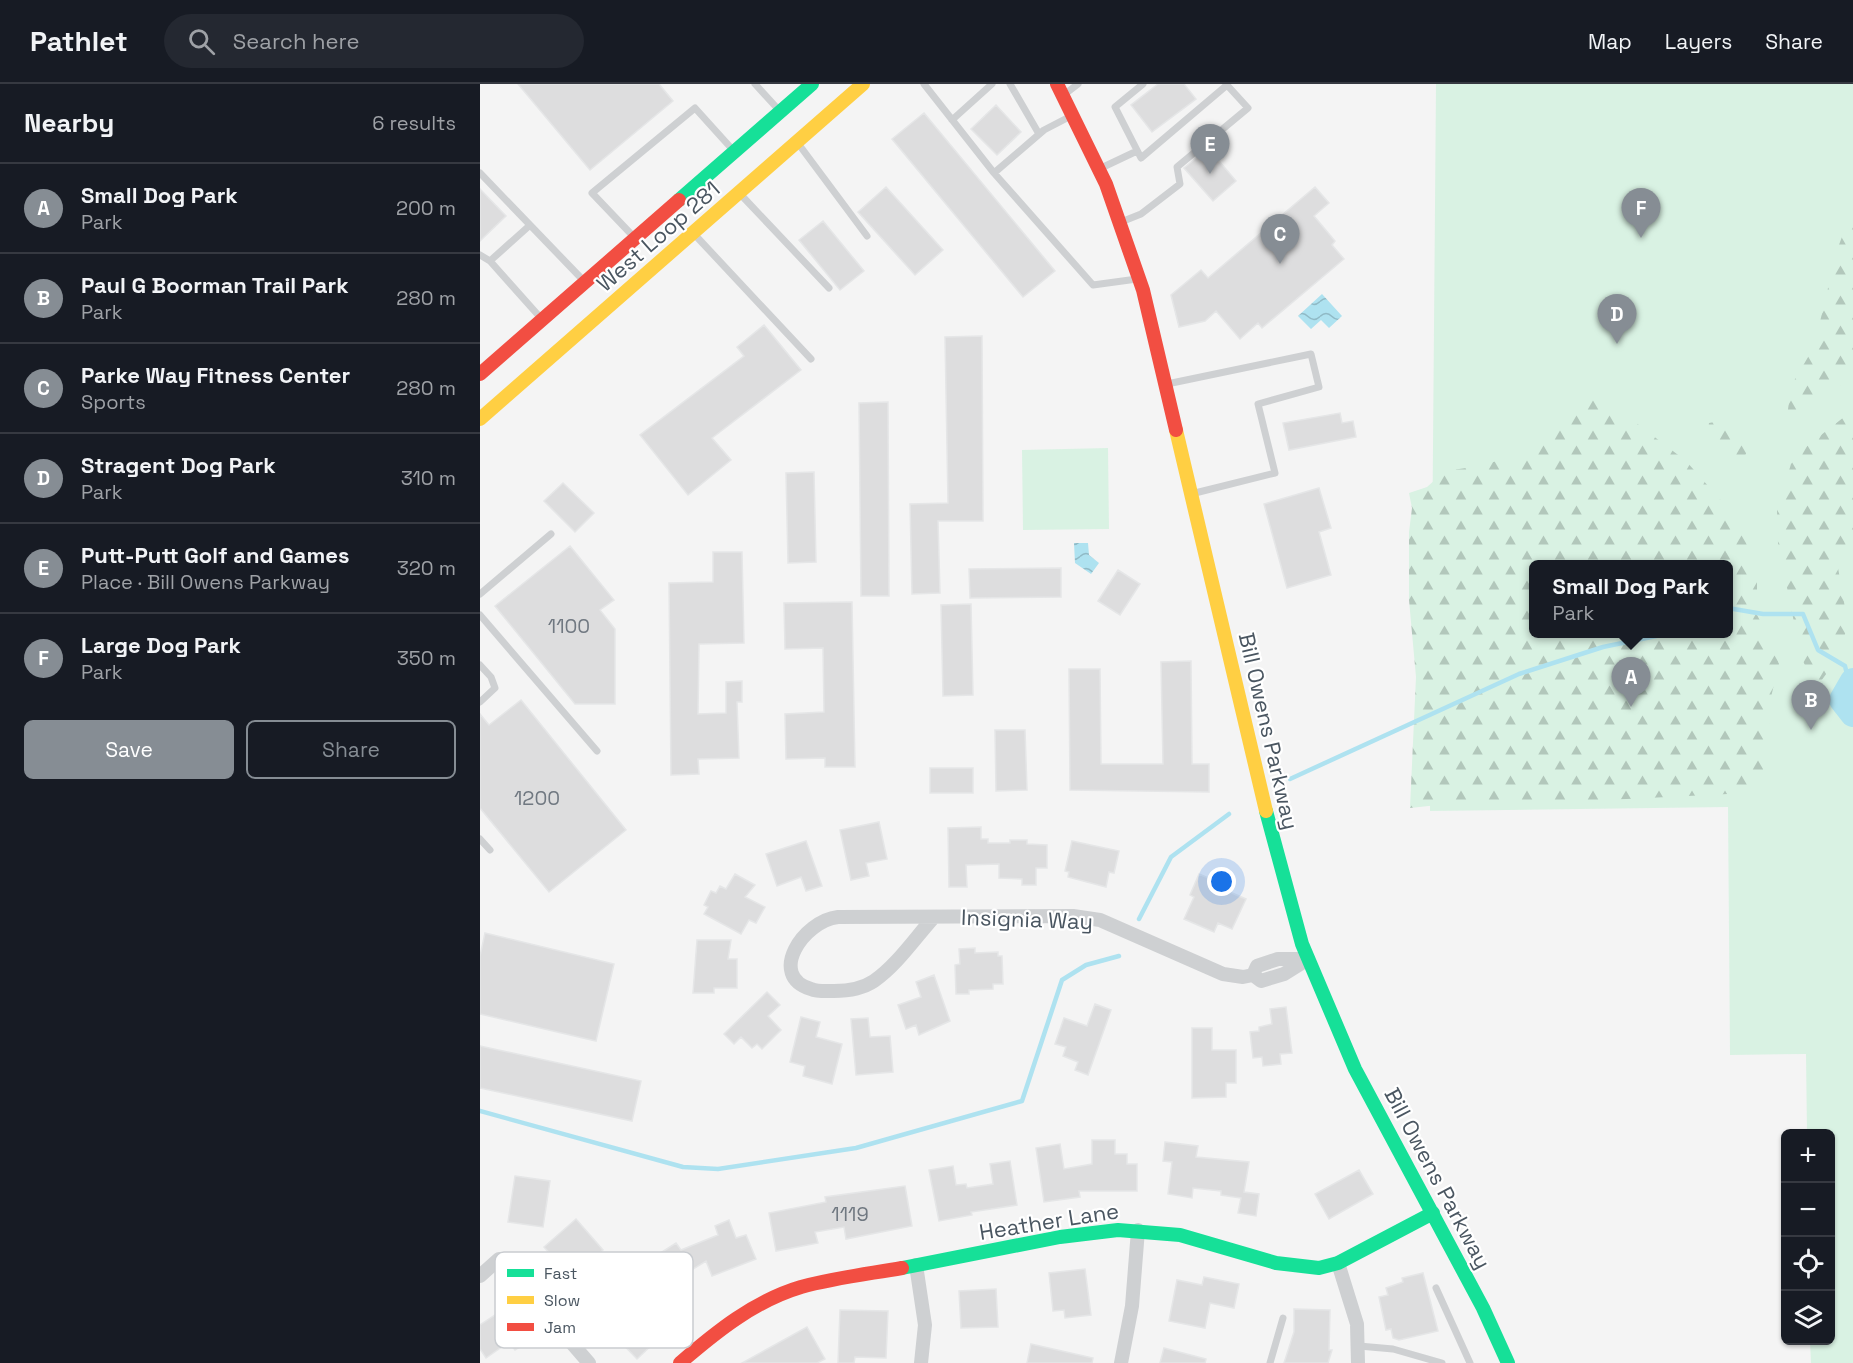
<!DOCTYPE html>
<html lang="en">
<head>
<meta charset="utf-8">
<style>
  body { margin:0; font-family:"Space Grotesk",sans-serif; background:#242831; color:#f1f3f6 }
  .controls { position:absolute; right:18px; bottom:18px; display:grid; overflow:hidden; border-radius:9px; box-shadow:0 2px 4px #0004 }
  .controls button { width:54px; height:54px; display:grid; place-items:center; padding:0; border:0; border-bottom:2px solid #363941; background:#171b24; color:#f1f3f6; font:30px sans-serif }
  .you { position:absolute; left:742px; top:798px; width:21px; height:21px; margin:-15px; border:4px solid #fff; border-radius:50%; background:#1a73e8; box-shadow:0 0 0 9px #1a73e833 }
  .badge { display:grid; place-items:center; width:39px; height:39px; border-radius:50%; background:#868d94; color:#fff; font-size:20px; font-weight:700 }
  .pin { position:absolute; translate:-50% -50px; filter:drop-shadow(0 2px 3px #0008) }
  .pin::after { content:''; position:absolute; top:32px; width:21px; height:18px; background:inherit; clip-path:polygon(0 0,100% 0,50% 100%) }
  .popup { position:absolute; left:1049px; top:476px; width:204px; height:78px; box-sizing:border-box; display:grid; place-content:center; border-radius:9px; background:#171b24; filter:drop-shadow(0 2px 4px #0005); font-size:20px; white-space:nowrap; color:#9ea1a6 }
  .popup b { font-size:22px; color:#f1f3f6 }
  .popup::after { content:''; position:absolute; left:50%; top:100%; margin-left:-12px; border:12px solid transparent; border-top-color:#171b24 }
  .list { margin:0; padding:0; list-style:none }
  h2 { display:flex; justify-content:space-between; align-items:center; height:78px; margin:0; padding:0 24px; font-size:26px }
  h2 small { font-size:20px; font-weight:400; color:#9ea1a6 }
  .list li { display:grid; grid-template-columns:39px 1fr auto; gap:18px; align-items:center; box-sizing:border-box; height:90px; padding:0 24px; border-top:2px solid #363941 }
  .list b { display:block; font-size:22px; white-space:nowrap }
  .list p { margin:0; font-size:20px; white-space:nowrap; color:#9ea1a6 }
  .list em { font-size:20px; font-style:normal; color:#9ea1a6 }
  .actions { display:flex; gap:12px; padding:18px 24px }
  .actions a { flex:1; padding:14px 0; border:2px solid #868d94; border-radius:9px; text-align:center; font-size:21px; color:#868d94 }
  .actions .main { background:#868d94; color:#fff }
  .icon { flex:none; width:33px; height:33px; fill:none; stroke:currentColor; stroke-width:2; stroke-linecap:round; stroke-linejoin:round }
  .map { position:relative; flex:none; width:1373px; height:1279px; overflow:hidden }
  header { display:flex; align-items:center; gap:36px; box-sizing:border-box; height:84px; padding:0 30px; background:#171b24; border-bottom:2px solid #363941 }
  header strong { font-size:28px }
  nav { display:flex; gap:33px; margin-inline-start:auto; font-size:21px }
  .search { width:420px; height:54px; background:#242831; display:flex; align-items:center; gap:15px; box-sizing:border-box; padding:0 21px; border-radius:33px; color:#9ea1a6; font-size:22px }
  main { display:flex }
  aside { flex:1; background:#171b24 }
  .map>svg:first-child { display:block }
</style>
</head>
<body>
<header>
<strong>Pathlet</strong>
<div class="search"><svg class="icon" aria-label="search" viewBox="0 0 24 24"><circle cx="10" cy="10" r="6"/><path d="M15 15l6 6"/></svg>Search here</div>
<nav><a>Map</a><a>Layers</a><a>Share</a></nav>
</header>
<main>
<aside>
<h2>Nearby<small>6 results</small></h2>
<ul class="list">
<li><span class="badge">A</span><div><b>Small Dog Park</b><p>Park</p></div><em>200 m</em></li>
<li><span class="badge">B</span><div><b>Paul G Boorman Trail Park</b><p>Park</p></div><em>280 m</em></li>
<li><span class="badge">C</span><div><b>Parke Way Fitness Center</b><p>Sports</p></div><em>280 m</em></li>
<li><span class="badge">D</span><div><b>Stragent Dog Park</b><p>Park</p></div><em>310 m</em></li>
<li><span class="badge">E</span><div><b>Putt-Putt Golf and Games</b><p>Place · Bill Owens Parkway</p></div><em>320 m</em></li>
<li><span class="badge">F</span><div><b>Large Dog Park</b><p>Park</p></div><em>350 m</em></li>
</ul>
<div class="actions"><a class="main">Save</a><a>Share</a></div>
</aside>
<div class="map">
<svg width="1373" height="1279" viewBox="0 0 1373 1279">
  <defs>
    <pattern id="forest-firs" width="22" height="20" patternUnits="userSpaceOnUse" patternTransform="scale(1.5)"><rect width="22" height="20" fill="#d9f2e3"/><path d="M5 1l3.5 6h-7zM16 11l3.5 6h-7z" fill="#b2c7bb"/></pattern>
    <pattern id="water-waves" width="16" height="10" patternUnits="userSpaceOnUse" patternTransform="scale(1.5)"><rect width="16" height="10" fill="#aee2f0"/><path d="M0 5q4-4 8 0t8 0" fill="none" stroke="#90bac6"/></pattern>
  </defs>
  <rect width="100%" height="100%" fill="#f4f4f4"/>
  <path fill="#d9f2e3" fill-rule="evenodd" d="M956 0H1373V1279H1331L1330 1257 1350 1256V1050L1327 1049 1326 970 1250 971 1248 723 950 727ZM1054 480H1248V550H1054Z
    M628 364 629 445 543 446 542 366Z"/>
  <path fill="url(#forest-firs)" fill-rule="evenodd" d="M1373 124V292L1306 341 1311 302 1334 263 1357 166Z
    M1111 316 1122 317 1151 335 1206 377 1252 429 1264 450 1277 496V531L1292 559 1299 580 1291 613 1286 682 1268 709 1046 720 986 718 930 724 936 593 929 516V448L932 424 929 409 947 403 965 387 1000 382 1056 365ZM1248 480V550H1054V480Z
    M1373 326V450L1362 466 1357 478 1368 541 1357 575 1336 604 1321 573 1298 459 1297 426 1311 380 1327 362Z
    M1251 335 1269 362 1263 377C1243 375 1225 361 1229 339Z"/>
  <path fill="url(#water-waves)" d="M842 210 862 232 849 244 841 236 831 245 818 232Z
    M594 459H608L609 471 619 479 611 490 595 479Z"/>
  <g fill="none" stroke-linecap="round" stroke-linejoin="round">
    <path stroke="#aee2f0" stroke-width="4.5" d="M1248 524 1283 530H1323L1338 566 1365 582 1370 603
      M810 695 1039 590 1123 563 1186 550
      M659 835 691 773 749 730
      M0 1027 203 1083 238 1085 376 1064 542 1017 582 896 606 881 639 872"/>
    <path stroke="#aee2f0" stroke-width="26" d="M1373 597 1362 616 1373 630"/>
  </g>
  <path fill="#ddddde" stroke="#e5e6e7" stroke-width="1.5" d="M38 0H179L193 17 110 86Z
    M678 0H704L716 15 672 48 651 21Z
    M516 21 541 48 517 71 491 45Z
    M444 29 575 187 543 213 412 55Z
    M728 64 756 97 733 117 704 84Z
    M406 103 463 166 435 191 378 128Z
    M835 103 849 119 834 132 855 157 852 161 864 175 782 244 778 239 760 255 736 227 725 237 699 243 691 211 721 186 728 194Z
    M0 105 26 132 0 157Z
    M343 137 384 187 360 206 319 156Z
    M284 241 321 286 232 354 251 376 208 411 160 351 264 272 257 263Z
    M502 252 503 437H458L460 509 432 510 430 420 468 419 465 253Z
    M408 318 409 512H381L379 319Z
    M860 329 862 339 873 337 876 353 809 366 803 339Z
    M334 388 336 478 308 479 306 389Z
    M83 399 114 429 95 448 64 417Z
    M839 404 851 444 839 448 851 491 807 504 784 420Z
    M90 462 134 516 120 526 135 545V620H95L15 522Z
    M233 468H262L264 559 219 560 218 630 246 629V598L262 597V618H257L259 674 218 675 219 690 191 691 189 499 233 498Z
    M581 484V513L490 514 489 485Z
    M638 486 660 500 640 531 618 517Z
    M372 518 375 683H345V674L306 675 305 630 344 628 343 564 305 565 304 519Z
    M491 520 493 611 463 612 461 521Z
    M711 577 712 680H729V708L590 706 589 585H620L621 680H683L681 578Z
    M41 616 146 746 69 808 0 724V630L9 641Z
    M515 646H545L547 706 516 707Z
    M450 684H493V709H450Z
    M399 738 407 775 386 779 389 792 371 796 360 746Z
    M501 743V755H508V759H530V756H547V760L567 761V784H556V801H542V795L519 794V780L486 781 487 803H469L468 744Z
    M326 757 342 802 326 807 321 793 297 802 286 770Z
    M592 757 639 767 634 789 629 788 626 803 588 793 589 788 585 787Z
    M255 790 275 801 265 813 285 823 276 839 269 836 261 850 224 830 228 823 224 821 231 807 236 809 240 802 246 805Z
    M719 790 740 799 738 803 766 815 752 845 738 839 734 848 704 835 714 813 710 811Z
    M5 849 134 880 116 957 0 930V872Z
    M217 856H251L248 875H257V904H234V909H213Z
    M495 864V869L518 868V872H522L523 900H513V905L489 906V910H476L475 881 480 880 479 865Z
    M454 891 470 937 439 951 436 941 426 945 418 921 441 913 436 898Z
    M287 908 300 921 288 932 301 946 282 965 277 960 272 964 261 953 254 960 244 950Z
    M615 920 631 926 608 991 595 986 598 978 583 972 586 963 575 960 584 934 607 942Z
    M806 923 812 969 800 970 801 980 783 982 782 973 773 974 770 948 779 947V943L792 940 790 925Z
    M321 933 340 938 336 953 362 960 352 1000 323 992 325 982 310 978Z
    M388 934 390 953 410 952 413 988 376 991 371 935Z
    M712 944H732V966H756V999H746V1013L712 1014Z
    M0 962 161 997 152 1037 0 1004Z
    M612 1056H635V1070H647V1080H657V1107H599L600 1113 564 1118 556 1064 580 1060 584 1085 612 1080Z
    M685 1058 718 1062 716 1073 769 1078 764 1108 779 1110 776 1132 758 1129 761 1114 741 1111V1107L713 1104 712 1114 688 1110 692 1078 683 1077Z
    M530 1077 537 1121 491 1128 492 1131 459 1137 449 1086 473 1082 476 1101 486 1100 487 1104 513 1100 510 1080Z
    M879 1086 893 1110 849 1135 835 1110Z
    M35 1092 70 1097 63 1143 28 1138Z
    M425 1102 432 1142 366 1155 364 1143 335 1148 338 1159 296 1167 289 1129 346 1118 345 1113Z
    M96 1135 123 1166 113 1174 146 1212 140 1217 165 1243 182 1227 195 1239 157 1275 133 1250 138 1246 64 1163Z
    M249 1136 256 1154 266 1151 276 1175 232 1192 226 1177 197 1195 210 1216 192 1227 163 1180 196 1159 201 1166 238 1151 235 1142Z
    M605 1185 611 1231 585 1234 584 1226 573 1227 569 1189Z
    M943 1189 958 1247 919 1256 913 1254 911 1245 906 1246 899 1213 908 1211 906 1204 923 1198 922 1194Z
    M724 1193 759 1200 754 1224 730 1219 725 1244 689 1237 697 1196 722 1201Z
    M516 1205 518 1243 481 1244 479 1207Z
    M27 1223 49 1257 35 1266 29 1258 6 1274 0 1265V1241Z
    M814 1225 850 1226 849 1266H852L848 1279H804L814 1248Z
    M360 1226 408 1227 406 1274 375 1273 374 1279H358Z
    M327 1243 345 1275 337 1279H262Z
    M551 1260 613 1274 612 1279H547Z
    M684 1264 726 1275 725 1279H680Z"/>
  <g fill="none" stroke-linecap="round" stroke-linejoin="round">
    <path stroke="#ced0d2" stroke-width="7" d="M275 0 297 24
      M444 0 514 89 613 201 657 195
      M530 0 559 50
      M663 0 635 23 661 74 747 1
      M585 10 598 0
      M472 36 512 0
      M320 62 387 152
      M619 85 657 67
      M0 89 102 195
      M514 89 564 46 591 32
      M263 113 349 204
      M641 138 661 130 700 100 697 83 768 24 746 0
      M49 142 10 177 59 232
      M152 151 112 109 215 24 252 65
      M215 151 331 275
      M0 171 10 177
      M687 300 831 270 839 303 778 320 795 389 711 410
      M0 510 71 450
      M0 531 117 667
      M0 581 11 593 15 604 0 618
      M0 755 10 766
      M956 1204 990 1279
      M879 1262 913 1265 962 1279
      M790 1279 803 1234"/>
    <path stroke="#ced0d2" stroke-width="14" d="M454 833C435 854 417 881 394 897 382 905 368 907 354 907 347 907 338 908 331 905 287 892 323 837 358 833L593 832 620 836 743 890 763 893 773 891
      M798 875H828L804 890 781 897 773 891 777 882Z
      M858 1179 877 1240 878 1279
      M436 1181 445 1241 441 1279
      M0 1192 19 1175 109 1279
      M641 1279 652 1222 658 1146"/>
    <path stroke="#16e098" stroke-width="14" d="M199 116 332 0
      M786 727 822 860 875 985 1003 1224 1028 1279
      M422 1184 580 1153 638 1146 700 1151 796 1179 839 1184 858 1179 953 1129"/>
    <path stroke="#ffcf43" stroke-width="14" d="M0 335 383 0
      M696 346 786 727"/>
    <path stroke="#f24e42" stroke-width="14" d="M577 0 626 100 663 206 696 346
      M0 290 199 116
      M200 1279C236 1248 274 1217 321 1203 354 1194 388 1190 422 1184"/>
  </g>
  <g text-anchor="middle" stroke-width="4.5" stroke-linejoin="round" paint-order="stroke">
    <g font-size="20" fill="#707881">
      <text x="89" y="549">1100</text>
      <text x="57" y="721">1200</text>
      <text x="370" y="1137">1119</text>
    </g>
    <g font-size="22" fill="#4a5661" stroke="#fff">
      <text transform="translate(178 152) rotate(-41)" y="8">West Loop 281</text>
      <text transform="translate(789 647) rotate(77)" y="8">Bill Owens Parkway</text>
      <text transform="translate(547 835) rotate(2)" y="8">Insignia Way</text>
      <text transform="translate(958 1094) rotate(62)" y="8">Bill Owens Parkway</text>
      <text transform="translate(569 1137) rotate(-9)" y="8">Heather Lane</text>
    </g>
  </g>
  <rect x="15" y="1168" width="198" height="96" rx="9" fill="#fff" stroke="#c9ccd0" stroke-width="1.5"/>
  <rect x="27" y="1185" width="27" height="8" fill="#16e098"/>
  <rect x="27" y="1212" width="27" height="8" fill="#ffcf43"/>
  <rect x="27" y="1239" width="27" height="8" fill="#f24e42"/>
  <g font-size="16" fill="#4a5661">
    <text x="64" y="1195">Fast</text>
    <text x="64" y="1222">Slow</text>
    <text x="64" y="1249">Jam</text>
  </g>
</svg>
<div class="controls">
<button>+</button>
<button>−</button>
<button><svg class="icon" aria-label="locate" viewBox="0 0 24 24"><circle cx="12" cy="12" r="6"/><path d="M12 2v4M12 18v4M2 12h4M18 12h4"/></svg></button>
<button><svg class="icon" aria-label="layers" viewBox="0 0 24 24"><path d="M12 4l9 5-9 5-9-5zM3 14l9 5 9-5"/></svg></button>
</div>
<div class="you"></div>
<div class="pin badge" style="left:1151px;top:623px">A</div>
<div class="popup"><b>Small Dog Park</b>Park</div>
<div class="pin badge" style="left:1331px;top:646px">B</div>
<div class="pin badge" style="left:800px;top:180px">C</div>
<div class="pin badge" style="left:1137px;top:260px">D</div>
<div class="pin badge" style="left:730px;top:90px">E</div>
<div class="pin badge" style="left:1161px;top:154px">F</div>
</div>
</main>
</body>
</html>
